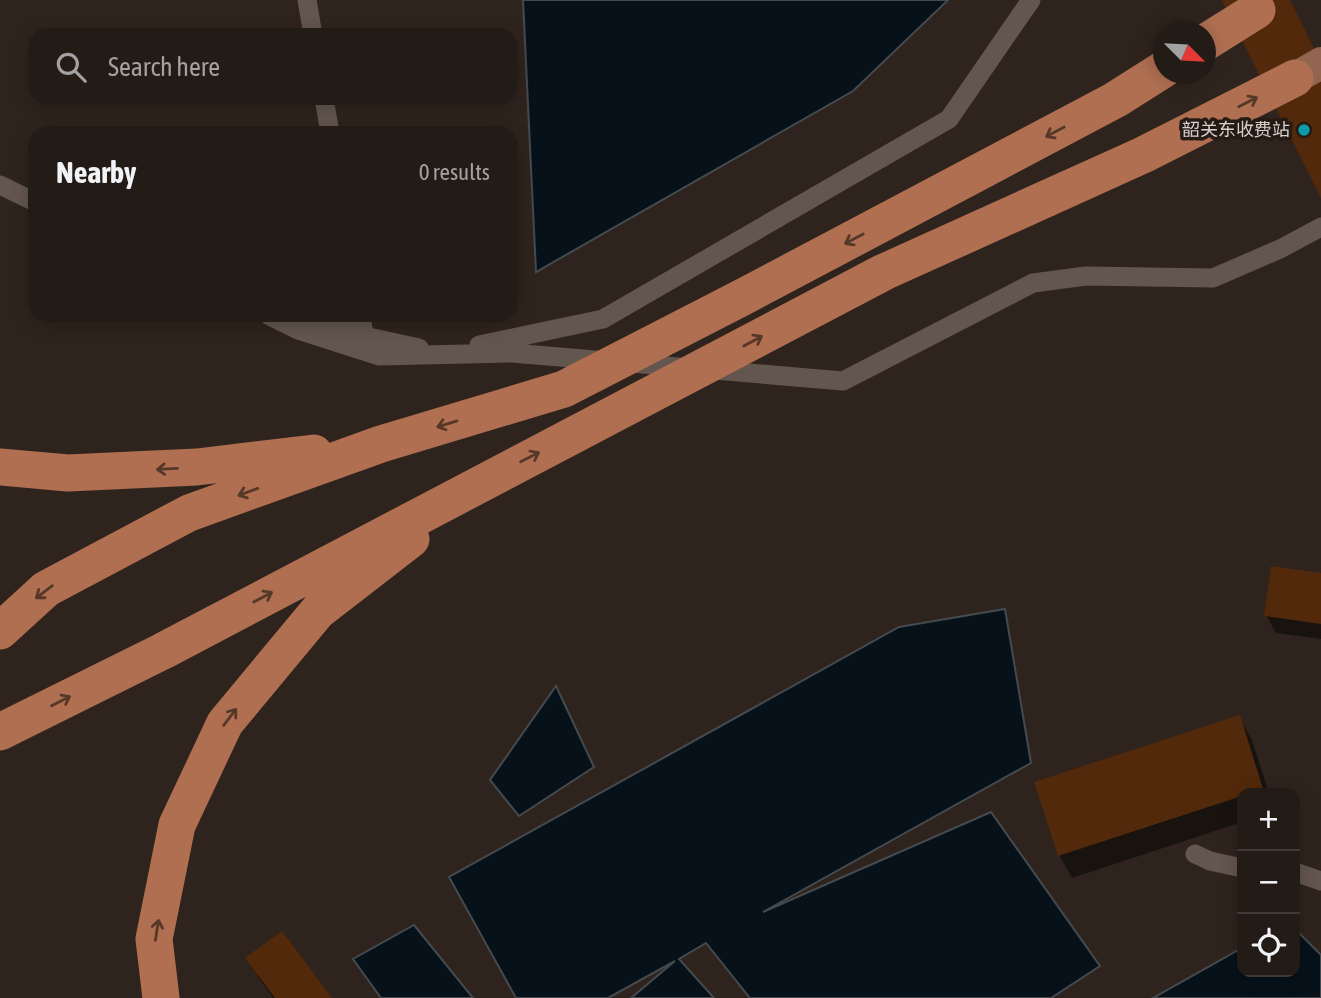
<!DOCTYPE html>
<html lang="en">
<head>
<meta charset="utf-8">
<style>
  body { margin:0; font-family:"Asap Condensed","Noto Sans SC",sans-serif; background:#2f2823; color:#f1f3f6 }
  .controls { position:absolute; right:21px; bottom:21px; display:grid; overflow:hidden; border-radius:14px; box-shadow:0 4px 18px #0003 }
  .controls button { width:63px; height:63px; display:grid; place-items:center; padding:0; border:0; border-bottom:2px solid #403935; background:#231b16; color:#f1f3f6; font:35px sans-serif }
  .compass { position:absolute; left:1153px; top:21px; width:63px; height:63px; border-radius:50%; background:#231b16; box-shadow:0 4px 18px #0003; rotate:114deg }
  .list { margin:0; padding:0; list-style:none }
  h2 { display:flex; justify-content:space-between; align-items:center; height:91px; margin:0; padding:0 28px; font-size:30px }
  h2 small { font-size:23px; font-weight:400; color:#a3a1a1 }
  .icon { flex:none; width:38px; height:38px; fill:none; stroke:currentColor; stroke-width:2; stroke-linecap:round; stroke-linejoin:round }
  .map { position:relative; flex:none; width:1321px; height:998px; overflow:hidden }
  .search { position:absolute; background:#231b16; box-shadow:0 4px 18px #0003; left:28px; top:28px; width:490px; height:77px; display:flex; align-items:center; gap:18px; box-sizing:border-box; padding:0 24px; border-radius:21px; color:#a3a1a1; font-size:26px }
  .panel { position:absolute; background:#231b16; box-shadow:0 4px 18px #0003; left:28px; top:126px; width:490px; height:196px; border-radius:21px }
  .map>svg:first-child { display:block }
</style>
</head>
<body>
<div class="map">
<svg width="1321" height="998" viewBox="0 0 1321 998">
  <rect width="100%" height="100%" fill="#2f241d"/>
  <path fill="#06111a" stroke="#454a4f" stroke-width="2" d="M523 0H948L853 91 536 272Z
    M1005 609 1031 763 763 912 991 812 1100 966 1051 998H750L706 943 679 959 714 998H631L675 961 608 998H516L449 877 899 627Z
    M556 686 594 767 519 816 490 780Z
    M414 925 473 998H381L353 959Z
    M1295 929 1321 955V998H1153L1242 948V972H1295Z"/>
  <path fill="#0007" d="M1321 574V639L1276 633 1266 615Z
    M1239 717 1252 740 1269 793H1242V822L1072 878 1059 855Z
    M248 959 329 998H273L261 981Z"/>
  <path fill="#52290a" d="M1224 0H1290L1321 63V198L1222 1Z
    M1271 566 1321 573V624L1264 616Z
    M1240 715 1263 789 1250 793H1242V796L1058 856 1034 782Z
    M282 931 332 998H275L245 958Z"/>
  <g fill="none" stroke-linecap="round" stroke-linejoin="round">
    <path stroke="#63564f" stroke-width="19" d="M307 0 313 35
      M324 98 330 133
      M0 185 35 202
      M268 315 298 330 379 356 512 353 843 381 1033 283 1086 276 1213 278 1280 249 1321 227
      M308 315 364 336 419 348
      M361 315 364 336
      M479 345 603 319 949 119 1031 0
      M1195 854 1210 861 1242 868
      M1295 872 1321 881"/>
    <path stroke="#916550" stroke-width="32" d="M1295 78 1321 63"/>
    <path stroke="#b06f51" stroke-width="37" d="M1206 42 1257 10
      M0 467 68 473 197 467 314 453
      M0 631 46 589 189 513 381 444 564 389 741 298 1115 100 1164 69
      M0 732 163 651 884 272 1143 155 1295 78
      M161 998 154 939 177 825 225 723 318 611 411 539"/>
  </g>
  <defs><path id="oneway-shaft" d="M-6 0H5M1.5-3L5.5 0L1.5 3" fill="none" stroke-width="1.6" stroke-linecap="round" stroke-linejoin="round" transform="scale(1.75)"/></defs>
  <g stroke="#563829">
    <use href="#oneway-shaft" transform="translate(1248 102) rotate(-27)"/>
    <use href="#oneway-shaft" transform="translate(1055 132) rotate(152)"/>
    <use href="#oneway-shaft" transform="translate(854 239) rotate(152)"/>
    <use href="#oneway-shaft" transform="translate(753 341) rotate(-28)"/>
    <use href="#oneway-shaft" transform="translate(447 424) rotate(163)"/>
    <use href="#oneway-shaft" transform="translate(530 457) rotate(-27)"/>
    <use href="#oneway-shaft" transform="translate(167 469) rotate(177)"/>
    <use href="#oneway-shaft" transform="translate(248 492) rotate(160)"/>
    <use href="#oneway-shaft" transform="translate(44 592) rotate(143)"/>
    <use href="#oneway-shaft" transform="translate(263 597) rotate(-28)"/>
    <use href="#oneway-shaft" transform="translate(61 701) rotate(-27)"/>
    <use href="#oneway-shaft" transform="translate(230 717) rotate(-53)"/>
    <use href="#oneway-shaft" transform="translate(157 930) rotate(-81)"/>
  </g>
  <circle fill="#0f9aa8" stroke="#251a14" stroke-width="2.5" cx="1304" cy="130" r="7"/>
  <g text-anchor="middle" stroke-width="7" stroke-linejoin="round" paint-order="stroke">
    <g font-size="18" fill="#d7d0cc" stroke="#251a14" text-anchor="end">
      <text x="1290" y="136">韶关东收费站</text>
    </g>
  </g>
</svg>
<div class="controls">
<button>+</button>
<button>−</button>
<button><svg class="icon" aria-label="locate" viewBox="0 0 24 24"><circle cx="12" cy="12" r="6"/><path d="M12 2v4M12 18v4M2 12h4M18 12h4"/></svg></button>
</div>
<svg class="compass" viewBox="-18 -18 36 36"><path d="M0-13l5 13h-10z" fill="#e53935"/><path d="M0 13l5-13h-10z" fill="#a3a1a1"/></svg>
<div class="search"><svg class="icon" aria-label="search" viewBox="0 0 24 24"><circle cx="10" cy="10" r="6"/><path d="M15 15l6 6"/></svg>Search here</div>
<section class="panel">
<h2>Nearby<small>0 results</small></h2>
<ul class="list">
</ul>
</section>
</div>
</body>
</html>
